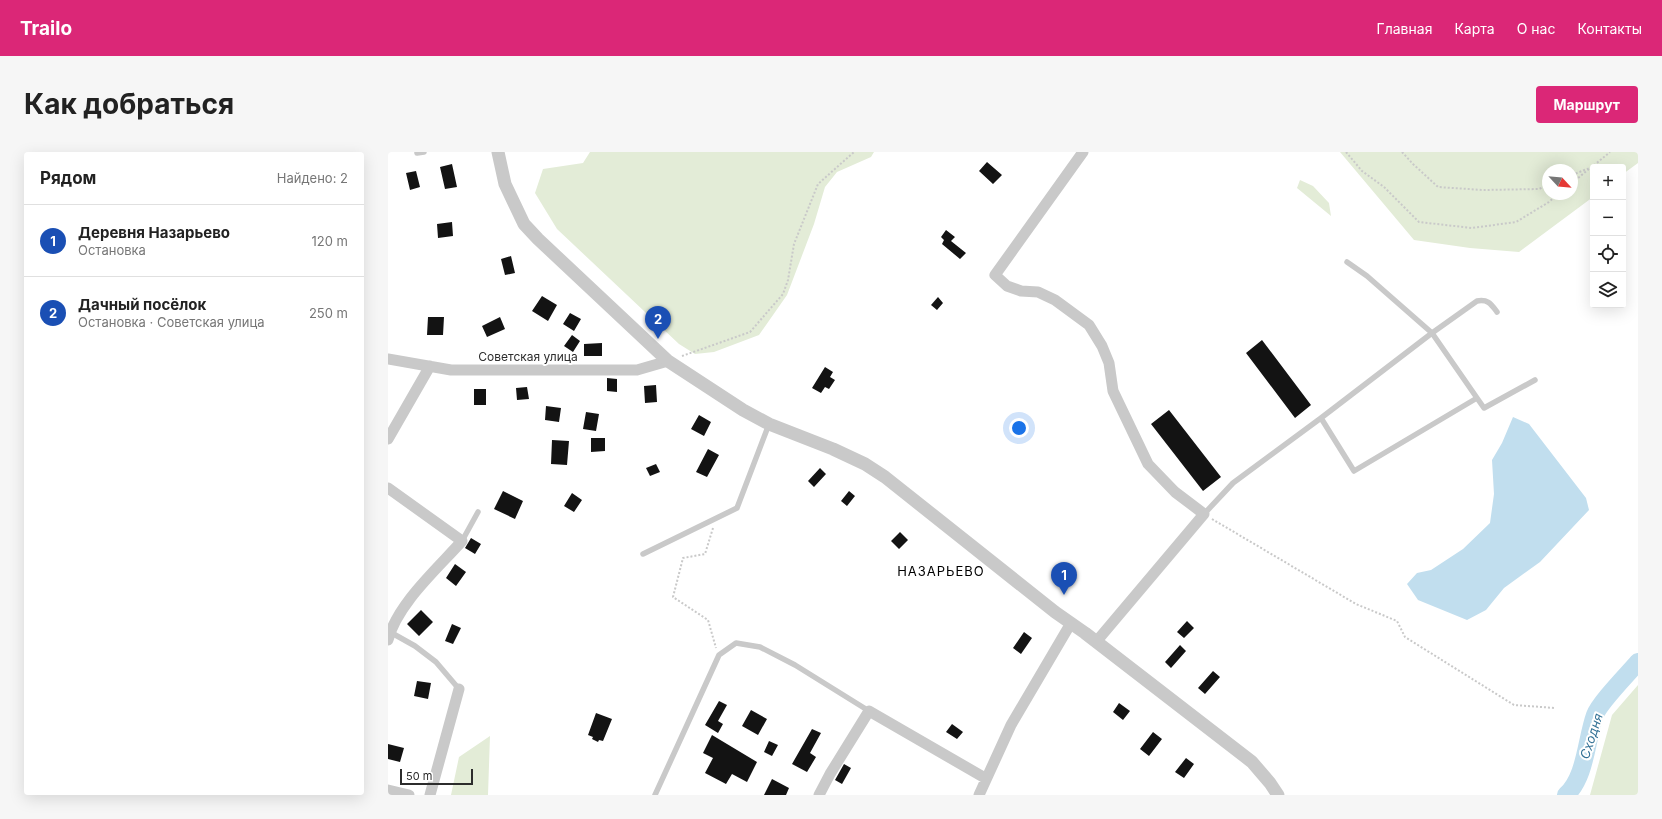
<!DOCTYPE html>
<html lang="ru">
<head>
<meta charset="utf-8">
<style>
  body { margin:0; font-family:Inter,sans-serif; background:#f6f6f6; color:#222 }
  .controls { position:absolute; right:12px; top:12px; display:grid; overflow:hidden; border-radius:4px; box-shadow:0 4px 16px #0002 }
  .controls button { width:36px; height:36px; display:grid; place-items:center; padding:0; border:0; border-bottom:1px solid #e0e0e0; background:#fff; color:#222; font:20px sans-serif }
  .compass { position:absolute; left:1154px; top:12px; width:36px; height:36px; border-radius:50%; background:#fff; box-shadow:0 4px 16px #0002; rotate:116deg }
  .scale { position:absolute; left:12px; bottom:10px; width:73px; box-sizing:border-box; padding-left:4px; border:2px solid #2c2c2c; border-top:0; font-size:11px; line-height:14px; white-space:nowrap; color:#2c2c2c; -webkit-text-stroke:3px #fff; paint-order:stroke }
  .you { position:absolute; left:631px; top:276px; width:14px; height:14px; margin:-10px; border:3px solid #fff; border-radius:50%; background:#1a73e8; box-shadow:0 0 0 6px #1a73e833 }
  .badge { display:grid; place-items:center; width:26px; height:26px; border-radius:50%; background:#db2777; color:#fff; font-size:13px; font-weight:700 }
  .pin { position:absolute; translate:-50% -33px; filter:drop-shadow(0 1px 2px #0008) }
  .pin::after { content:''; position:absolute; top:21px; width:14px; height:12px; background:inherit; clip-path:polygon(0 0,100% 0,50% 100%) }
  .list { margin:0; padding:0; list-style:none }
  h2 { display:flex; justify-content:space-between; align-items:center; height:52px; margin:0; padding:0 16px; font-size:17px }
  h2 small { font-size:13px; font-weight:400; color:#767676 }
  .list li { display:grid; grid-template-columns:26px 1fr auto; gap:12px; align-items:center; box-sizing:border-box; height:72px; padding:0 16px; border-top:1px solid #e0e0e0 }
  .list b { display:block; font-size:15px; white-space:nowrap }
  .list p { margin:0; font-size:13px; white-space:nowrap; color:#767676 }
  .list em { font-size:13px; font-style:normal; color:#767676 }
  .icon { flex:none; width:22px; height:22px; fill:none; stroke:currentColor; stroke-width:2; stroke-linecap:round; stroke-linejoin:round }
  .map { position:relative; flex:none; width:1250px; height:643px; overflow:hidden; border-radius:4px }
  header { display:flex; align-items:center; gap:24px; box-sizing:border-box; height:56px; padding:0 20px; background:#db2777; color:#fff }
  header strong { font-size:19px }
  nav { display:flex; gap:22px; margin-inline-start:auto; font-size:14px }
  .intro { display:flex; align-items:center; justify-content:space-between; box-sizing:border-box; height:96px; padding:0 24px }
  h1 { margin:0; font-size:28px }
  .button { padding:10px 18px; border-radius:4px; background:#db2777; color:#fff; font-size:14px; font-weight:700 }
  main { display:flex; gap:24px; padding:0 24px }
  aside { flex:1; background:#fff; border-radius:4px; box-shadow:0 4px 16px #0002 }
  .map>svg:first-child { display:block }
</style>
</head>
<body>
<header>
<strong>Trailo</strong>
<nav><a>Главная</a><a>Карта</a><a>О нас</a><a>Контакты</a></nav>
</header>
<div class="intro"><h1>Как добраться</h1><a class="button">Маршрут</a></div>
<main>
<aside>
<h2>Рядом<small>Найдено: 2</small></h2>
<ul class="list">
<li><span class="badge" style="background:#1a4fb4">1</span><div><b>Деревня Назарьево</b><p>Остановка</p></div><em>120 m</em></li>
<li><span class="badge" style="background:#1a4fb4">2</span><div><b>Дачный посёлок</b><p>Остановка · Советская улица</p></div><em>250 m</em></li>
</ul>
</aside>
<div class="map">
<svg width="1250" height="643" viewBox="0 0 1250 643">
  <rect width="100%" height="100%" fill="#fff"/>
  <path fill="#e3ecd7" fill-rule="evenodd" d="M202 0H486L483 5 449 20 437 35 426 72 399 143 371 183 326 200 307 202 291 192 169 77 147 41 155 17 195 11Z
    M952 0H1250V11L1235 22V15H1205V45L1131 100 1082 96 1026 88ZM1160 18H1184V42H1160Z
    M912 28 925 34 941 51 943 64 909 36Z
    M1250 533V643H1202L1224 563Z
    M102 584 100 643H63L71 605Z"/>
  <path fill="#c1deee" d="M1125 265 1141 272 1198 346 1201 358 1152 410 1116 436 1098 458 1079 468 1030 448 1019 432 1029 421 1043 418 1075 397 1102 371 1106 342 1104 308 1114 291Z"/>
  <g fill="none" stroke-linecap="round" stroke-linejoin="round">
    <path stroke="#c1deee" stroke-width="18" d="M1178 643C1198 625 1198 588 1207 563 1212 550 1240 522 1250 510"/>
  </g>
  <path fill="#131313" d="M599 10 614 23 605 32 591 19Z
    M64 12 69 35 57 37 52 15Z
    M28 19 32 35 22 38 18 21Z
    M64 70 65 84 50 86 49 72Z
    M558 78 567 85 563 89 578 101 572 107 554 92 556 88 553 85Z
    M123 104 127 121 117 123 113 107Z
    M154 144 169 153 160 169 144 159Z
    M550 145 555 151 549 158 543 153Z
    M182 161 193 167 186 179 175 172Z
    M40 165H56L55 183H39Z
    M112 165 117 177 99 185 94 174Z
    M184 183 192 189 185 200 176 194Z
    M874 188 923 253 907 266 858 201Z
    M214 191V204H196V192Z
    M437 215 445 220 442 225 447 228 441 237 437 235 433 241 424 236Z
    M219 226 229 227V240L219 239Z
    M268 233 269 250 257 251 256 234Z
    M139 235 141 247 129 248 128 236Z
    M86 237H98V253H86Z
    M158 254 173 256 171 270 157 268Z
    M781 258 833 325 815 339 763 272Z
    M198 260 211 262 208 279 195 277Z
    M311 263 323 270 316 284 303 277Z
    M203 286H217V299L203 300Z
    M164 288 181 289 179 313 163 312Z
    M320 297 331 303 319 325 308 320Z
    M268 312 272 320 262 324 258 316Z
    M432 316 438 322 426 335 420 329Z
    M115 339 135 349 127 367 106 357Z
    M461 339 467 344 459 354 453 349Z
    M184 341 194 348 186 360 176 354Z
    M512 380 520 388 511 397 503 389Z
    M83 386 93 392 87 402 77 396Z
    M67 412 78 420 68 434 58 426Z
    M33 458 45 470 31 484 19 472Z
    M799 469 806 476 796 486 789 480Z
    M64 472 73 476 65 492 57 489Z
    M636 480 644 486 633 502 625 496Z
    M792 493 798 499 783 516 777 510Z
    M825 519 832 525 817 542 810 536Z
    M29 529 43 531 40 547 26 544Z
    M331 549 339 553 330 569 335 572 330 581 317 573Z
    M731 551 742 559 735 568 725 560Z
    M363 558 379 567 370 583 354 574Z
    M208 561 224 567 215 589 211 588 210 590 204 587 205 585 200 583Z
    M564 572 575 580 569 587 558 580Z
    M424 577 433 581 422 601 428 605 419 620 404 612Z
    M765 580 774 587 761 604 752 597Z
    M324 583 369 610 359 630 344 622 338 632 317 621 325 606 315 601Z
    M381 589 390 593 384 604 376 600Z
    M0 592 16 596 12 610 0 607Z
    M798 606 806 612 796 626 787 620Z
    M456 612 463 616 454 632 447 628Z
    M384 627 401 636 398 643H376Z"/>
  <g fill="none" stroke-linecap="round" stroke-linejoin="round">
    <path stroke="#c9c9c9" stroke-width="2" stroke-dasharray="2 2" stroke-linecap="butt" d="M958 0 974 19 996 35 1031 70 1084 76 1128 70 1161 50 1170 42
      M1014 0 1025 12 1050 35 1095 38 1151 37 1160 33
      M1184 23 1204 15 1222 0
      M1184 31 1201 17
      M294 204 362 180 395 142 400 128 406 92 430 32 466 0
      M824 367 968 452 1009 469 1017 485 1126 553 1167 556
      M325 376 317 402 295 406 285 445 320 468 328 496"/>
    <path stroke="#c9c9c9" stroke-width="5.5" d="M29 1 36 0
      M959 110 979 124 1044 181 1089 149C1100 147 1103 152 1109 160
      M1089 246 1096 256 1147 228
      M816 362 845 331 933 266 1044 181 1089 246 966 319 933 266
      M74 389 90 360
      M255 402 349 356 381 272
      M2 480 27 494 48 510 71 537
      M267 643 331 503 348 491 372 495 407 513 481 559"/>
    <path stroke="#c9c9c9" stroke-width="11" d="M695 0 607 123 619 134 633 139 650 140 667 148 701 173 714 194 721 211 725 239 760 312 787 340 816 362 708 490
      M0 207 63 218H249L280 209
      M0 287 42 214
      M0 336 74 389C50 416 9 452 0 488
      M0 638 21 643
      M42 643 71 537
      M431 643 442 622 481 559 597 626
      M591 643 623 573 683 471"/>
    <path stroke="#c9c9c9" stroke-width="13" d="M110 0 117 32 136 72 150 87 280 209 355 258 381 272 445 297 477 312 497 325 667 460 697 481 864 610 882 631 890 643"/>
  </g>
  <g text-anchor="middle" stroke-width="4" stroke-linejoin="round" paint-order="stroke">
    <g font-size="12" fill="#2c2c2c" stroke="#fff">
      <text x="140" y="209">Советская улица</text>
    </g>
    <g font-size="13" letter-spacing="1" fill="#000" stroke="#fff">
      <text x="553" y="424">НАЗАРЬЕВО</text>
    </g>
    <g font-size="13" font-style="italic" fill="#337195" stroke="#fff">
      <text transform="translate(1203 584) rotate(-72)" y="5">Сходня</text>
    </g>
  </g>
</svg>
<div class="controls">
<button>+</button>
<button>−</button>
<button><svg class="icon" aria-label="locate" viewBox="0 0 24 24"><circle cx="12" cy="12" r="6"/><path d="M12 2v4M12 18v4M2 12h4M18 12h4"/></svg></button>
<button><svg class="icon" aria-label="layers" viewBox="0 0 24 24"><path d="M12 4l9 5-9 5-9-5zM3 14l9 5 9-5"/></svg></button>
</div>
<svg class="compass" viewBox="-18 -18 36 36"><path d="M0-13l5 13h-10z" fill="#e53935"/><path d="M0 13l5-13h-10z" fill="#767676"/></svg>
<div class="scale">50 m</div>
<div class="you"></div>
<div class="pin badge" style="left:676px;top:443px;background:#1a4fb4">1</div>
<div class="pin badge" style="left:270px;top:187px;background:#1a4fb4">2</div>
</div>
</main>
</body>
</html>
